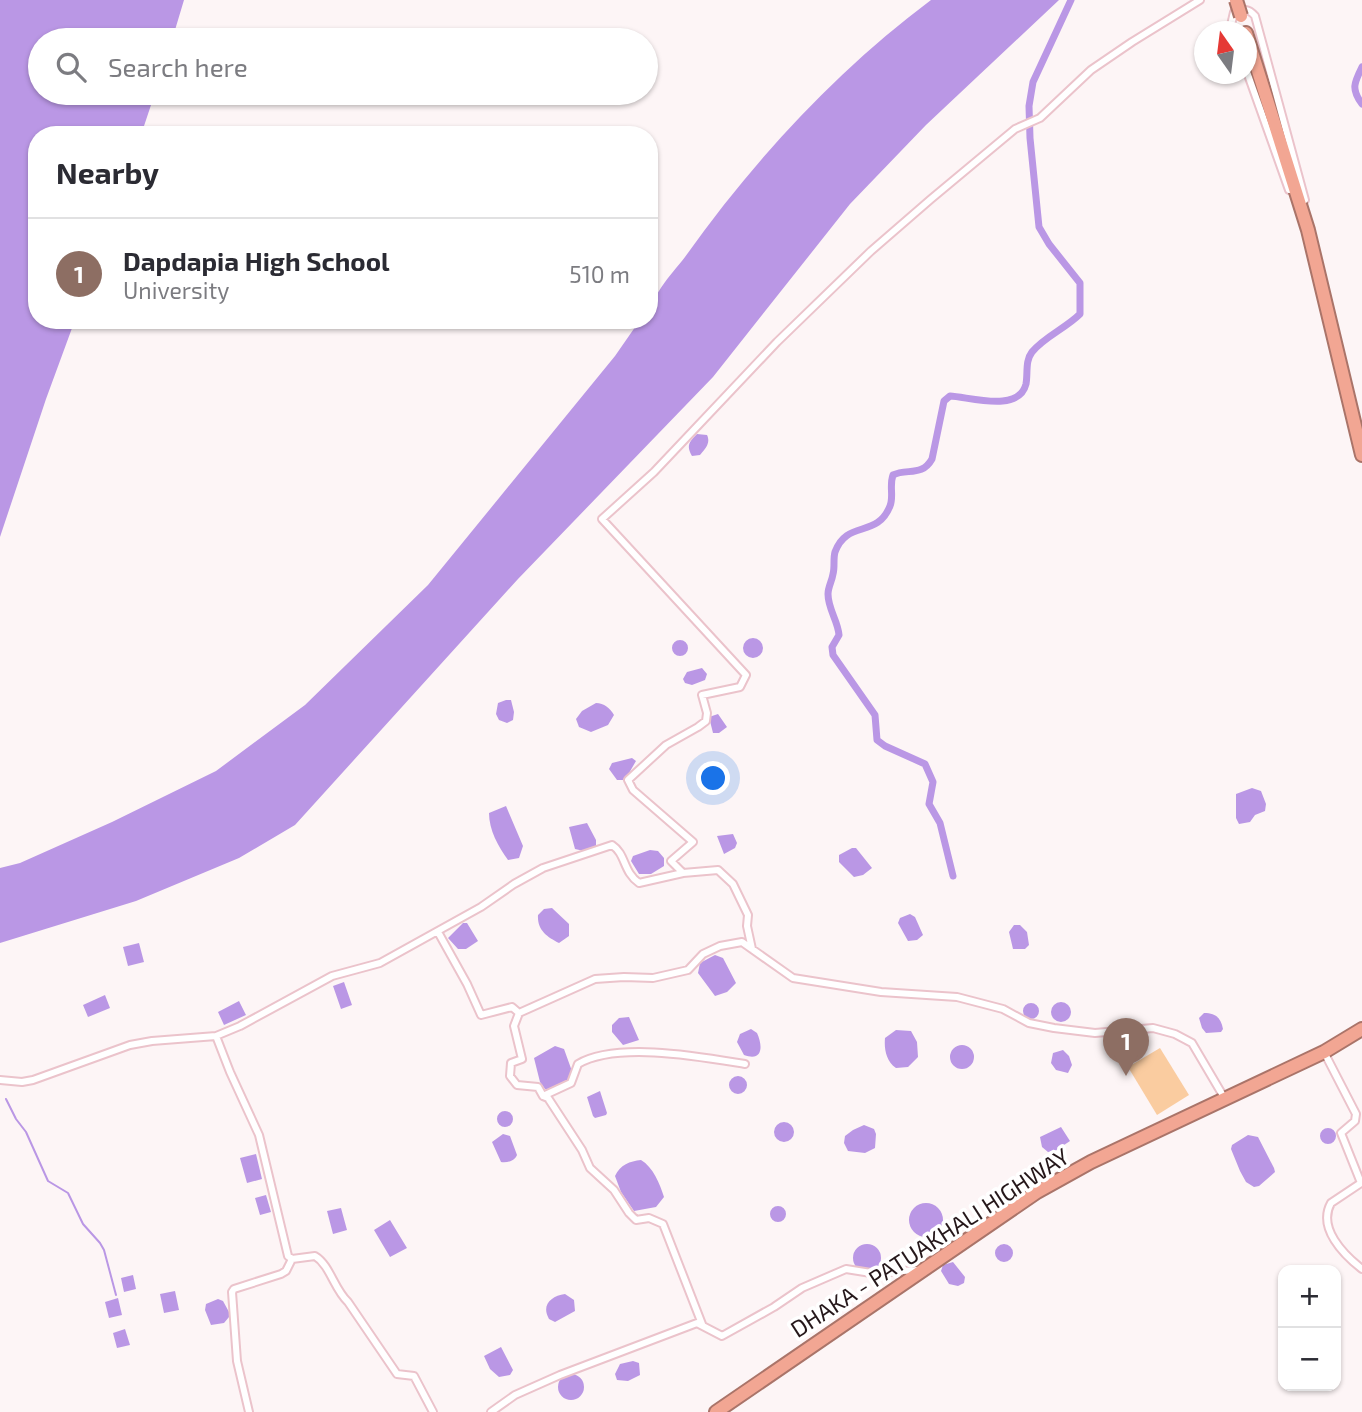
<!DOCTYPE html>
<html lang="en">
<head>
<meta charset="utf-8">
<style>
  body { margin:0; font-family:"Exo 2",sans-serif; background:#f7f7f7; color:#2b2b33 }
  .controls { position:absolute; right:21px; bottom:21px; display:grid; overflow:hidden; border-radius:14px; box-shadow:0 2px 5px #0004 }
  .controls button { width:63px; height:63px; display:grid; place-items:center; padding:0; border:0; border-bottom:2px solid #e1e1e2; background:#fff; color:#2b2b33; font:35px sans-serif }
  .compass { position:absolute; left:1194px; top:21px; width:63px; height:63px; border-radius:50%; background:#fff; box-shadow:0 2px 5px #0004; rotate:346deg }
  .you { position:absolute; left:714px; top:779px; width:24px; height:24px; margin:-18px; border:5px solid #fff; border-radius:50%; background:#1a73e8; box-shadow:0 0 0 10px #1a73e833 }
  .badge { display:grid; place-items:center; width:46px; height:46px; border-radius:50%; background:#111827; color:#fff; font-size:23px; font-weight:700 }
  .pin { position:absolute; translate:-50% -58px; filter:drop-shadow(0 2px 4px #0008) }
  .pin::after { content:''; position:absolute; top:37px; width:24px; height:21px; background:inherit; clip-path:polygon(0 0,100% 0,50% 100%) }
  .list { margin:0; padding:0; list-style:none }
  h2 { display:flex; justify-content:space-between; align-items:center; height:91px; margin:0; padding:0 28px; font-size:30px }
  h2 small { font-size:23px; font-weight:400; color:#7c7c81 }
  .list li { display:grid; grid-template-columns:46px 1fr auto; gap:21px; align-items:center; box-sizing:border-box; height:112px; padding:0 28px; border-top:2px solid #e1e1e2 }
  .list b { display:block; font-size:26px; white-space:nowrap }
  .list p { margin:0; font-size:23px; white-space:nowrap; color:#7c7c81 }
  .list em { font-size:23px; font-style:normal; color:#7c7c81 }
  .icon { flex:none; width:38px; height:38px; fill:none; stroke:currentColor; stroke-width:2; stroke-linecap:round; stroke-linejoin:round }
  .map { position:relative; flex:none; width:1362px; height:1412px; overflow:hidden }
  .search { position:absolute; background:#fff; box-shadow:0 2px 5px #0004; left:28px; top:28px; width:630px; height:77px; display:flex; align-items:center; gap:18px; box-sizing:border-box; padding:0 24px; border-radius:38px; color:#7c7c81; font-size:26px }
  .panel { position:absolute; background:#fff; box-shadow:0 2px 5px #0004; left:28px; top:126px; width:630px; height:203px; border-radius:28px }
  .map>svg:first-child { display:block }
</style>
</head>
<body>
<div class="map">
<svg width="1362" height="1412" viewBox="0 0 1362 1412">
  <rect width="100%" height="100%" fill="#fdf5f6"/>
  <path fill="#facca0" d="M1160 1048 1189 1095 1157 1115 1128 1067Z"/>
  <path fill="#ba97e5" d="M0 0H184L172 40H40V93H155L141 135H37V320H75L46 399 0 537Z
    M931 0H1059L926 125 850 204 713 377 518 579 295 825 239 858 136 901 0 943V868L20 863 112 822 216 771 305 705 428 585 615 356 640 320H649C649 297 671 275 685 257 754 160 836 71 931 0Z
    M697 434 707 435C711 443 705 449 700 455L692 456C686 446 689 442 697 434Z
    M743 648a10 10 0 1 1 20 0a10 10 0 1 1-20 0Z
    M672 648a8 8 0 1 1 16 0a8 8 0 1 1-16 0Z
    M702 668 707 674 705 680 692 685 685 683 683 679 687 672Z
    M506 700H511L514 712 513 720 507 723 499 720 496 714 498 703Z
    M596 703C604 703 610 708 614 715L608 725 591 732 579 727 576 719 582 711Z
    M718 714 727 727 719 733H713L709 717Z
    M632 758 636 761 625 780H617L609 769 612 763Z
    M1252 788 1261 791 1266 804 1265 811 1255 815 1250 822 1239 824 1236 818V794Z
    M506 806 523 846 519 858 508 860C498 846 489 830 489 813Z
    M587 823 596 840V847L584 851 575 849 569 827Z
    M733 834 737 843 735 848 724 854 717 836Z
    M852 848H856L872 868 863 875 854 877 839 862V855Z
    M650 850 658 851 664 858V866L651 874H639L631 861 633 856Z
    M552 908 569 924V936L559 943C547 937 537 930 538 915L544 909Z
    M910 914 915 917 923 935 917 940 908 941 898 923 900 918Z
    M463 923H467L478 941 466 949H458L448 938Z
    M1014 925H1020L1027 932 1029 945 1025 949H1013L1009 932Z
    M139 943 144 962 128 966 123 947Z
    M715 955 723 958 736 983 727 992 715 996 698 973 700 963Z
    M344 982 352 1005 341 1009 333 986Z
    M105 995 110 1008 88 1017 83 1005Z
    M239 1001 246 1015 224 1025 218 1012Z
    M1051 1012a10 10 0 1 1 20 0a10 10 0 1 1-20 0Z
    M1023 1011a8 8 0 1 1 16 0a8 8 0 1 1-16 0Z
    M1204 1013C1216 1013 1221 1018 1223 1029L1221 1032 1206 1033 1202 1028 1199 1018Z
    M629 1017 639 1040 623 1045 612 1032V1025L619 1018Z
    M751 1029 757 1033C763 1046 763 1062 744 1055L737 1042 740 1034Z
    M896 1030 911 1031 917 1042 918 1057 908 1067 896 1068C886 1061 884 1049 885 1038Z
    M950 1057a12 12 0 1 1 24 0a12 12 0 1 1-24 0Z
    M555 1046 564 1049 573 1074C568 1084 556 1090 545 1089L540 1082 534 1058Z
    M1063 1050 1069 1056 1072 1065 1068 1073 1056 1070 1051 1063 1053 1053Z
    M729 1085a9 9 0 1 1 18 0a9 9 0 1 1-18 0Z
    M600 1091 607 1113 606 1115 595 1118 593 1116 587 1097Z
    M497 1119a8 8 0 1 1 16 0a8 8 0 1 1-16 0Z
    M774 1132a10 10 0 1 1 20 0a10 10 0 1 1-20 0Z
    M864 1125 874 1129 876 1134 875 1148 865 1153 848 1151 844 1143 845 1136 853 1130Z
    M1061 1127 1070 1141 1055 1151 1048 1152 1042 1147 1040 1137Z
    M1320 1136a8 8 0 1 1 16 0a8 8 0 1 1-16 0Z
    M503 1134 510 1136 517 1155C515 1161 507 1163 501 1162L492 1142Z
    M1248 1135 1258 1137 1274 1168 1275 1172 1259 1186 1254 1187 1246 1182 1240 1171 1231 1149 1232 1145Z
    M256 1154 262 1179 247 1183 240 1158Z
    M641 1160C653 1167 660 1184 664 1197L656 1207 634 1211 621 1192 615 1176C620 1165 630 1161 641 1160Z
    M266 1195 271 1212 260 1215 255 1198Z
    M909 1220a17 17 0 1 1 34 0a17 17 0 1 1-34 0Z
    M770 1214a8 8 0 1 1 16 0a8 8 0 1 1-16 0Z
    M341 1208 347 1230 333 1234 327 1211Z
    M390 1220 407 1248 390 1257 374 1230Z
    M995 1253a9 9 0 1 1 18 0a9 9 0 1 1-18 0Z
    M853 1258a14 14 0 1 1 28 0a14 14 0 1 1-28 0Z
    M953 1262 965 1277 964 1283 958 1286 949 1284 941 1271 943 1265Z
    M133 1275 136 1289 124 1292 121 1278Z
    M175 1291 179 1310 164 1313 160 1294Z
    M565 1294 574 1300 575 1311 555 1322 549 1319C541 1305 551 1296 565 1294Z
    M118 1298 122 1315 109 1318 105 1302Z
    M218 1299 223 1301 229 1312V1317L224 1323 211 1325 205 1310 206 1304Z
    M125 1329 130 1345 117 1348 113 1333Z
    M501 1347 513 1370 510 1375 499 1377 490 1369 484 1356Z
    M633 1361 639 1363 640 1375 628 1381 617 1380 615 1374 620 1364Z
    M558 1387a13 13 0 1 1 26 0a13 13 0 1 1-26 0Z"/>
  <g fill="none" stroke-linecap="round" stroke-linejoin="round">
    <path stroke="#ba97e5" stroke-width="2" d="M6 1099 16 1119 26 1132 48 1181 68 1193 83 1224 100 1243 104 1250 116 1295"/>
    <path stroke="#ba97e5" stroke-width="7" d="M1362 67C1354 83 1351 89 1362 104
      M953 876 940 823 929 804 933 782 925 764 885 746 877 740 875 715 833 655 832 647 839 635C838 621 828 609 828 594 828 587 832 581 833 574 835 567 833 559 835 552 847 519 877 539 890 506 894 496 889 486 893 475 907 468 922 477 932 459L944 401 950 396C970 397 1019 413 1026 384 1028 373 1025 361 1032 352 1044 337 1066 328 1080 314V283L1049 244 1039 227 1030 138 1029 106 1033 82 1071 0"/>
    <g stroke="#ebc3cb" stroke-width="10">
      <path id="street" d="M1233 32 1231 25 1234 12C1244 9 1248 8 1255 16L1305 200
        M1246 69 1289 190
        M683 873 671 861 693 842 633 790 628 780 666 745 698 727 706 721 707 713 702 695 740 687 746 675 602 519 654 472 777 342 871 251 931 199 1015 129 1040 118 1091 70 1132 42 1200 0
        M438 932 467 984 481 1015 512 1007 519 1013 514 1026 522 1059 511 1063 510 1076 517 1085 538 1087 543 1096 548 1098 582 1150 590 1168 614 1190 629 1213 636 1220 649 1218 663 1224 702 1324
        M519 1013 595 979 624 977 653 978 688 970 703 954 720 946 742 942 793 978 881 992 957 997 1003 1009 1029 1023 1054 1028 1095 1033 1153 1028 1175 1034 1192 1043 1225 1099
        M216 1036 230 1072 259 1135 288 1256 292 1259 315 1256C330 1265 334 1289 348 1302L397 1374 414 1376 433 1412
        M1324 1052 1356 1114 1355 1121 1341 1133 1361 1183 1331 1203C1317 1228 1344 1255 1362 1269
        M0 1080 22 1082 33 1080 130 1045 152 1041 216 1036 240 1026 332 976 380 963 481 907 514 884 543 868 612 845C626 854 623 872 639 883L683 873 718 870 733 884 748 915 747 926 752 949
        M543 1096 571 1083 578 1064C617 1041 702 1057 745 1064
        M249 1412 237 1361 232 1292 234 1289 281 1274 286 1271 292 1259
        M491 1412 515 1395 560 1375 697 1323 722 1336 774 1307 802 1288 846 1269 871 1273 918 1270"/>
    </g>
    <g stroke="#aa7469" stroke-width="16">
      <path id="highway" d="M1246 33 1308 230 1362 455
        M716 1412 1037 1192 1091 1162 1324 1052 1362 1029"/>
    </g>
    <use href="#street" stroke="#fff" stroke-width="6"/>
    <use href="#highway" stroke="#f2a693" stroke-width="12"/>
    <g stroke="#aa7469" stroke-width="16" stroke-linecap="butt">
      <path id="highway-bridge" d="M1236 0 1241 16"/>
    </g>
    <use href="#highway-bridge" stroke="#f2a693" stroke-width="12"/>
  </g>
  <g text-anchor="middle" stroke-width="7" stroke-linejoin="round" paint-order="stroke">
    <g font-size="23" fill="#25171a" stroke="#fff">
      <text transform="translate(930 1243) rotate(-33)" y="8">DHAKA - PATUAKHALI HIGHWAY</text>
    </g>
  </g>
</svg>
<div class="controls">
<button>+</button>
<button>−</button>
</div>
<svg class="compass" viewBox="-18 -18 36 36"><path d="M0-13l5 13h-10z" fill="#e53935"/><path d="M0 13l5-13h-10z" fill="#7c7c81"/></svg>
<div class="you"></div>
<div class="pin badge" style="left:1126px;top:1076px;background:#8d6e63">1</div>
<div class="search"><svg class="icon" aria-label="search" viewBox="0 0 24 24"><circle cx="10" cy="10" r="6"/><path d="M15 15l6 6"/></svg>Search here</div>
<section class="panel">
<h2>Nearby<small></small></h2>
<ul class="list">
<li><span class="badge" style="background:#8d6e63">1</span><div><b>Dapdapia High School</b><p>University</p></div><em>510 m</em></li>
</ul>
</section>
</div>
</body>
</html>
